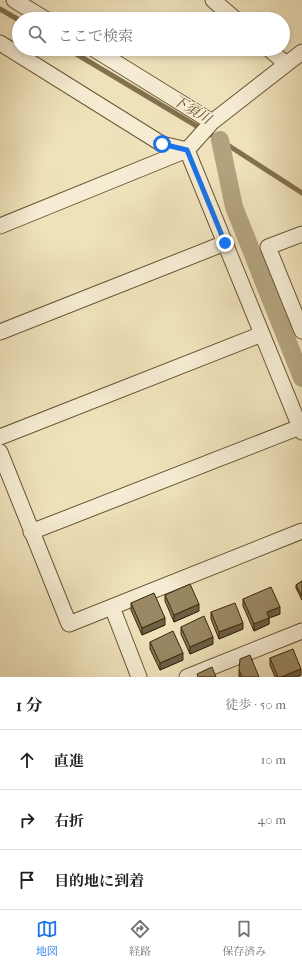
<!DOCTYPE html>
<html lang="ja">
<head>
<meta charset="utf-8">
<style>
  body { margin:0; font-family:"IM FELL French Canon","Noto Serif JP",serif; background:#f6f6f6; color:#202124 }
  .stop { position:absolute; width:12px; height:12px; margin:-9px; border:3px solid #1a73e8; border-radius:50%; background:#fff }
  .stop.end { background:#1a73e8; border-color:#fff; box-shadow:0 1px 4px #0008 }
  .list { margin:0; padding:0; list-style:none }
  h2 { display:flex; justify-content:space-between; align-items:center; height:52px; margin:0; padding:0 16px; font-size:17px }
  h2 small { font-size:13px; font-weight:400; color:#757577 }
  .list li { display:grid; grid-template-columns:26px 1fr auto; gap:12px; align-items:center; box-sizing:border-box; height:60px; padding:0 16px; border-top:1px solid #e0e0e0 }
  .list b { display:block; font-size:15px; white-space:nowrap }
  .list em { font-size:13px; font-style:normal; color:#757577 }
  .icon { flex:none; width:22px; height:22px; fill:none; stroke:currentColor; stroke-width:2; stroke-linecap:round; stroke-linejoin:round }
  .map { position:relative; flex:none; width:302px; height:677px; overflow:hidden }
  .search { position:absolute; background:#fff; box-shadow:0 2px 6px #0003; left:12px; right:12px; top:12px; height:44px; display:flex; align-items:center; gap:10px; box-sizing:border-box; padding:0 14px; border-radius:22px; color:#757577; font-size:15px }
  .sheet { height:232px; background:#fff }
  nav { display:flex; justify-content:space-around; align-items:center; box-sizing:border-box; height:56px; border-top:1px solid #e0e0e0; background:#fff; font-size:11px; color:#757577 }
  nav a { display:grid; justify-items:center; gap:2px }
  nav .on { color:#1a73e8 }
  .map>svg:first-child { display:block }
</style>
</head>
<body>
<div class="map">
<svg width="302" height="677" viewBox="0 0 302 677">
  <rect width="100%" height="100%" fill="#efe2bb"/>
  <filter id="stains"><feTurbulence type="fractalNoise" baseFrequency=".005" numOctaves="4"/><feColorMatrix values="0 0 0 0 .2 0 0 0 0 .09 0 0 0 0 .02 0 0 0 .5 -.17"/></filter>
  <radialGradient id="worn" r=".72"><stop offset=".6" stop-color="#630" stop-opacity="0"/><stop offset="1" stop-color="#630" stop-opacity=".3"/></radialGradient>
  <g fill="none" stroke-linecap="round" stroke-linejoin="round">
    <path stroke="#83714d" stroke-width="5" d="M0 9 19 20
      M68 49 220 140 302 193"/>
    <path stroke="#b2a27d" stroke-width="18" d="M220 140 234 207 302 378"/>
    <g stroke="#695633" stroke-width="17">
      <path id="minor" d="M14 0 45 19
        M213 0 235 19
        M0 43 162 144 187 150
        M94 49 212 122
        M269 49 286 64
        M187 150 302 432
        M0 226 187 150 212 122 302 52
        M302 234 268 247 302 331
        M0 332 225 243
        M0 437 262 334
        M0 452 69 624 302 531
        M31 532 300 427
        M112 607 139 677
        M187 677 302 631"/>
    </g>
    <use href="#minor" stroke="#f5ecd3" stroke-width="15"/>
  </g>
  <path fill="#847556" stroke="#3c2706" d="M302 581V600L296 588V585Z
    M165 595 199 611 174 622 165 601Z
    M243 599 280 614 269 618V624L254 631 243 606Z
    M131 603 165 625 142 635 131 610Z
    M211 612 243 629 219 639 211 619Z
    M181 627 213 644 190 654 181 634Z
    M150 642 183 660 160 670 150 649Z
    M270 658 301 675 297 677H275L270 665Z
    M239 670 259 677H239Z"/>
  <path fill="#6b5f46" stroke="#3c2706" d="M199 604V611L174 622V615Z
    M280 607V614L269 618V624L254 631V624L267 612Z
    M165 618V625L142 635V628Z
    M243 623V629L219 639V632Z
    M213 637V644L190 654V647Z
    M183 653V660L160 670V663Z
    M301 669V675L297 677H281Z"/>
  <path fill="#998864" stroke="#3c2706" d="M302 581V596L296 585Z
    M190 584 199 604 174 615 165 595Z
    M271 587 280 607 267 612 269 618 254 624 243 599Z
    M154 593 165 618 142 628 131 603Z
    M235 603 243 623 219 632 211 612Z
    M204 616 213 637 190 647 181 627Z
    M173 631 183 653 160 663 150 642Z
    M293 649 301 669 281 677H278L270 658Z
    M250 655 259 677H242L239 670 240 659Z
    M212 667 216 677H198L197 674Z"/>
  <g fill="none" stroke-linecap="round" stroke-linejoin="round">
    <path stroke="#1a73e8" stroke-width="5" d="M162 144 187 150 225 243"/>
  </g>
  <g text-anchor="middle" stroke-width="3" stroke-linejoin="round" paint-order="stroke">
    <g font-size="14" font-style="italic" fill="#5f4c2a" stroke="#f5ecd3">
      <text transform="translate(192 109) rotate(31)" y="5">下須川</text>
    </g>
  </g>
  <rect width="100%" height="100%" filter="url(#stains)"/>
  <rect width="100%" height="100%" fill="url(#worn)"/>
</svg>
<div class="stop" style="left:162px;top:144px"></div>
<div class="stop end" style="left:225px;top:243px"></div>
<div class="search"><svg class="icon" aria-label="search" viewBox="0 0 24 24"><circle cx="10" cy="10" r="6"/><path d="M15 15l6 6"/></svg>ここで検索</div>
</div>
<section class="sheet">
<h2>1 分<small>徒歩 · 50 m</small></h2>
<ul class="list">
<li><svg class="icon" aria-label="ahead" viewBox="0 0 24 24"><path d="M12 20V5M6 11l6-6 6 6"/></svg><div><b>直進</b></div><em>10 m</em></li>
<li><svg class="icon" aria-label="right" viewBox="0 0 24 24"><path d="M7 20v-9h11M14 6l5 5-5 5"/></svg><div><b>右折</b></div><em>40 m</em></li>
<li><svg class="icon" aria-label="arrive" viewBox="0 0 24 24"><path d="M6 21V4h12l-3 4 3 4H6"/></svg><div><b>目的地に到着</b></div></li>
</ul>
</section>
<nav>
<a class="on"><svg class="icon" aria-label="map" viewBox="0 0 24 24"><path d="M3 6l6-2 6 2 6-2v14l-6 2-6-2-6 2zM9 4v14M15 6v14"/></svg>地図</a>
<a><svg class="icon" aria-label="directions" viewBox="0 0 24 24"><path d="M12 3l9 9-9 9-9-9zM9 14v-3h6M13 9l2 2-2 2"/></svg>経路</a>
<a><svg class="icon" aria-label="saved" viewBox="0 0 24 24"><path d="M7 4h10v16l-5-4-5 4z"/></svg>保存済み</a>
</nav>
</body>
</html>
